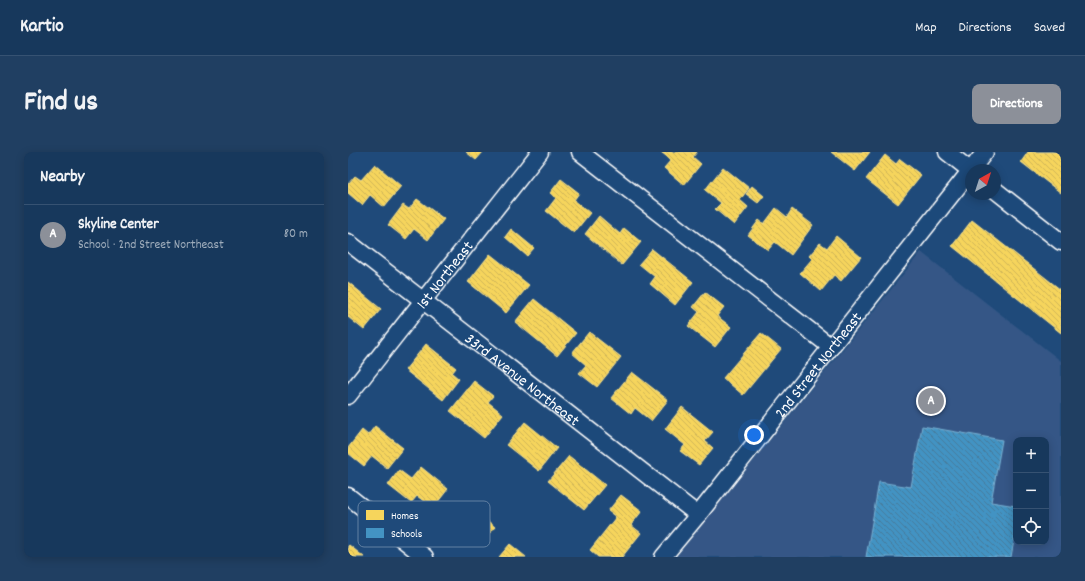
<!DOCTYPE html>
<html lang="en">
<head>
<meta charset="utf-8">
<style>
  body { margin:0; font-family:Dekko,sans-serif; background:#203f62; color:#f1f3f6 }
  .controls { position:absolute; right:12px; bottom:12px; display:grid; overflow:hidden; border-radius:8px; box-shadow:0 2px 10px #0003 }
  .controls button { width:36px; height:36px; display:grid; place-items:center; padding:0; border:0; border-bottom:1px solid #365272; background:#17385c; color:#f1f3f6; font:20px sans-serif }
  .compass { position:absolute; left:617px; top:12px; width:36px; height:36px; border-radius:50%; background:#17385c; box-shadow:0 2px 10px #0003; rotate:39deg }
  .you { position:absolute; left:406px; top:283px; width:14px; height:14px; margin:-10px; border:3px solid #fff; border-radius:50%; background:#1a73e8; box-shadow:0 0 0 6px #1a73e833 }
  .badge { display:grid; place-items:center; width:26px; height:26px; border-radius:50%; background:#8c9099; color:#fff; font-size:13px; font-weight:700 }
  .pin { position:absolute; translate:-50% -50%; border:2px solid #fff; box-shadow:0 1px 4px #0006 }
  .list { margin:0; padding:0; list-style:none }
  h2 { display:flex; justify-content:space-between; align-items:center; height:52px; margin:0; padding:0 16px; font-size:17px }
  h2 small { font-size:13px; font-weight:400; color:#9eacbb }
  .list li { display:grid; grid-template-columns:26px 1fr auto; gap:12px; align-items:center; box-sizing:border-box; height:60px; padding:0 16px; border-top:1px solid #365272 }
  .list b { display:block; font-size:15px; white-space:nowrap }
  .list p { margin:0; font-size:13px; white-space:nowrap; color:#9eacbb }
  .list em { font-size:13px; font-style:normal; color:#9eacbb }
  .icon { flex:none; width:22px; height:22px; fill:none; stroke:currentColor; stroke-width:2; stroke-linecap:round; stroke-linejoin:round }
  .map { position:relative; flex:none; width:713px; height:405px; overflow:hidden; border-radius:8px }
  header { display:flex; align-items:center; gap:24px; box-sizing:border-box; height:56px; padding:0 20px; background:#17385c; border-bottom:1px solid #365272 }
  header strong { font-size:19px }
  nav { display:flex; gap:22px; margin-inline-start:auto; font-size:14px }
  .intro { display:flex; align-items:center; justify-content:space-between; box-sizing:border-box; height:96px; padding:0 24px }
  h1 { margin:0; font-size:28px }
  .button { padding:10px 18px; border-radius:8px; background:#8c9099; color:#fff; font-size:14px; font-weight:700 }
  main { display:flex; gap:24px; padding:0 24px }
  aside { flex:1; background:#17385c; border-radius:8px; box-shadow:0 2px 10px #0003 }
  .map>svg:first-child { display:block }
</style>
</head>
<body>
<header>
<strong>Kartio</strong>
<nav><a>Map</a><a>Directions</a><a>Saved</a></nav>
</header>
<div class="intro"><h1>Find us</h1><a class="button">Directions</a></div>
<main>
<aside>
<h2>Nearby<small></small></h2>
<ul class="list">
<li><span class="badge">A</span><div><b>Skyline Center</b><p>School · 2nd Street Northeast</p></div><em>80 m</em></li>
</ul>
</aside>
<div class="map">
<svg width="713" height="405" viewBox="0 0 713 405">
  <defs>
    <pattern id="homes-back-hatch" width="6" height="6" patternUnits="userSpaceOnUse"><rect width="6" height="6" fill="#f6d55c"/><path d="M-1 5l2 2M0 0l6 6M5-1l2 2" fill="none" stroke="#ccb358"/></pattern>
    <pattern id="schools-back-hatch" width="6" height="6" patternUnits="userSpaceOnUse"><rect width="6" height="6" fill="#4393c3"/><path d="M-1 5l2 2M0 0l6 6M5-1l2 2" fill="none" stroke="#467a99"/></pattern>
  </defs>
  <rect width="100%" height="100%" fill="#1f4a7a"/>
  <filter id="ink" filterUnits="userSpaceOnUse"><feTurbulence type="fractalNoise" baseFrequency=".025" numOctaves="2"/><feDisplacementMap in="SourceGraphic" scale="8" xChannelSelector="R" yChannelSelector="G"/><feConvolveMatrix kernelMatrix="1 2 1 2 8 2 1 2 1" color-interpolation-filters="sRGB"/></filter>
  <g filter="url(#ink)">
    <path fill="#345786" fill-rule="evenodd" d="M573 100 713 209V405H328ZM668 288H698V390H668Z"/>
    <path fill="url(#homes-back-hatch)" stroke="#f9e28d" d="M118 0H135L128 8Z
      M313 0H349L345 5 353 12 336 33 316 16 323 8Z
      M483 0H522L507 19Z
      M680 0H713V41L673 10Z
      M537 3 548 12 552 7 573 23 550 52 518 27Z
      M27 12 53 34 36 55 22 43 14 53 0 41V32L7 24 13 28Z
      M375 15 401 36 392 48 400 55 386 73 367 57 373 51 357 38Z
      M213 27 231 41 226 48 242 61 226 81 198 59 208 46 202 41Z
      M404 34 416 44 410 51 398 42Z
      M69 47 96 67 80 88 66 77 58 87 40 73 55 53 61 57Z
      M428 56 439 65 444 57 465 73 443 103 427 90 420 98 400 83 411 68 416 72Z
      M251 64 272 82 276 76 293 90 274 113 237 82Z
      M624 68 713 138V181L604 94Z
      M163 77 186 96 179 104 157 85Z
      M488 84 513 105 493 129 486 123 473 139 452 121 464 107 461 104 472 91 479 96Z
      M304 97 345 130 327 153 302 132 307 125 291 112Z
      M142 102 181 133 158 161 120 130Z
      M0 130 33 157 16 178 0 165Z
      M357 140 376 155 369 164 383 175 367 195 340 174 351 160 345 155Z
      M186 147 228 181 209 204 167 170Z
      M241 180 273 205 249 235 231 221 238 213 224 201Z
      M413 181 433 197 395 243 375 226Z
      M78 192 108 216 104 221 111 227 95 248 57 218Z
      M284 220 320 248 303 269 287 256 283 262 263 246Z
      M126 229 145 244 140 250 155 262 136 286 102 259Z
      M334 255 365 280 357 289 365 296 351 313 332 299 337 293 317 277Z
      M177 270 209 296 191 319 158 293Z
      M27 274 55 296 39 316 24 304 16 314 0 301V296L14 278 20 283Z
      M221 304 257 333 236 358 200 329Z
      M73 315 100 337 85 356 69 344 63 351 40 333 51 318 63 327Z
      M273 343 294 359 283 373 293 381 274 405H250L242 398 268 365 260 359Z
      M120 352 147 375 131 394 115 381 109 388 91 373 106 355 113 360Z
      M162 392 178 405H151Z
      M1 393 16 405H0V394Z"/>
    <path fill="url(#schools-back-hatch)" stroke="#7bb3d5" d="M574 274 654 288 643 350 668 354V377L663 405H518L531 330 563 335Z"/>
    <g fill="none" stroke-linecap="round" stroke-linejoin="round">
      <g stroke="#fff" stroke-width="19">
        <g id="minor">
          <path d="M232 0 483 195"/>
          <path d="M599 0 623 19"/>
          <path d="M623 18 637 0"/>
          <path d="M647 38 713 90"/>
          <path id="s1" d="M0 90 350 363"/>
          <path id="s2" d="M0 244 192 0"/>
          <path d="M0 344 77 405"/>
          <path id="s3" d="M315 405 350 363 623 18"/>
        </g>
      </g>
      <use href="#minor" stroke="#1f4a7a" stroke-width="16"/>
    </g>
  </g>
  <g text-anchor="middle" stroke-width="4" stroke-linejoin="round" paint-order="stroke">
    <g font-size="16" fill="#fff" stroke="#1f4a7a">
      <text dy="6" stroke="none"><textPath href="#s2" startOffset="155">1st Northeast</textPath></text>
      <text dy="6" stroke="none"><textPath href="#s3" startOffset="247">2nd Street Northeast</textPath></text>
      <text dy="6" stroke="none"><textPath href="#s1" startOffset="222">33rd Avenue Northeast</textPath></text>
    </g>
  </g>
  <rect x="10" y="349" width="132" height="46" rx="6" fill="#1f4a7a" stroke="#6280a2" stroke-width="1"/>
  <rect x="18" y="358" width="18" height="10" fill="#f6d55c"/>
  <rect x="18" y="376" width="18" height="10" fill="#4393c3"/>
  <g font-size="11" fill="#fff">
    <text x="43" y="367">Homes</text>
    <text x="43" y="385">Schools</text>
  </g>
</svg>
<div class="controls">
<button>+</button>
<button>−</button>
<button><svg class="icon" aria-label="locate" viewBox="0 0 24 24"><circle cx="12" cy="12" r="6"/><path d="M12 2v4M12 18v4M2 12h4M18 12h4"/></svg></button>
</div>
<svg class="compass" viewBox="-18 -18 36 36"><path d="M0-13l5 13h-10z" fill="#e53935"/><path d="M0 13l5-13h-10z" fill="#9eacbb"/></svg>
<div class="you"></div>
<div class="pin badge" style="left:583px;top:249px">A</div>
</div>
</main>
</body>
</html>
